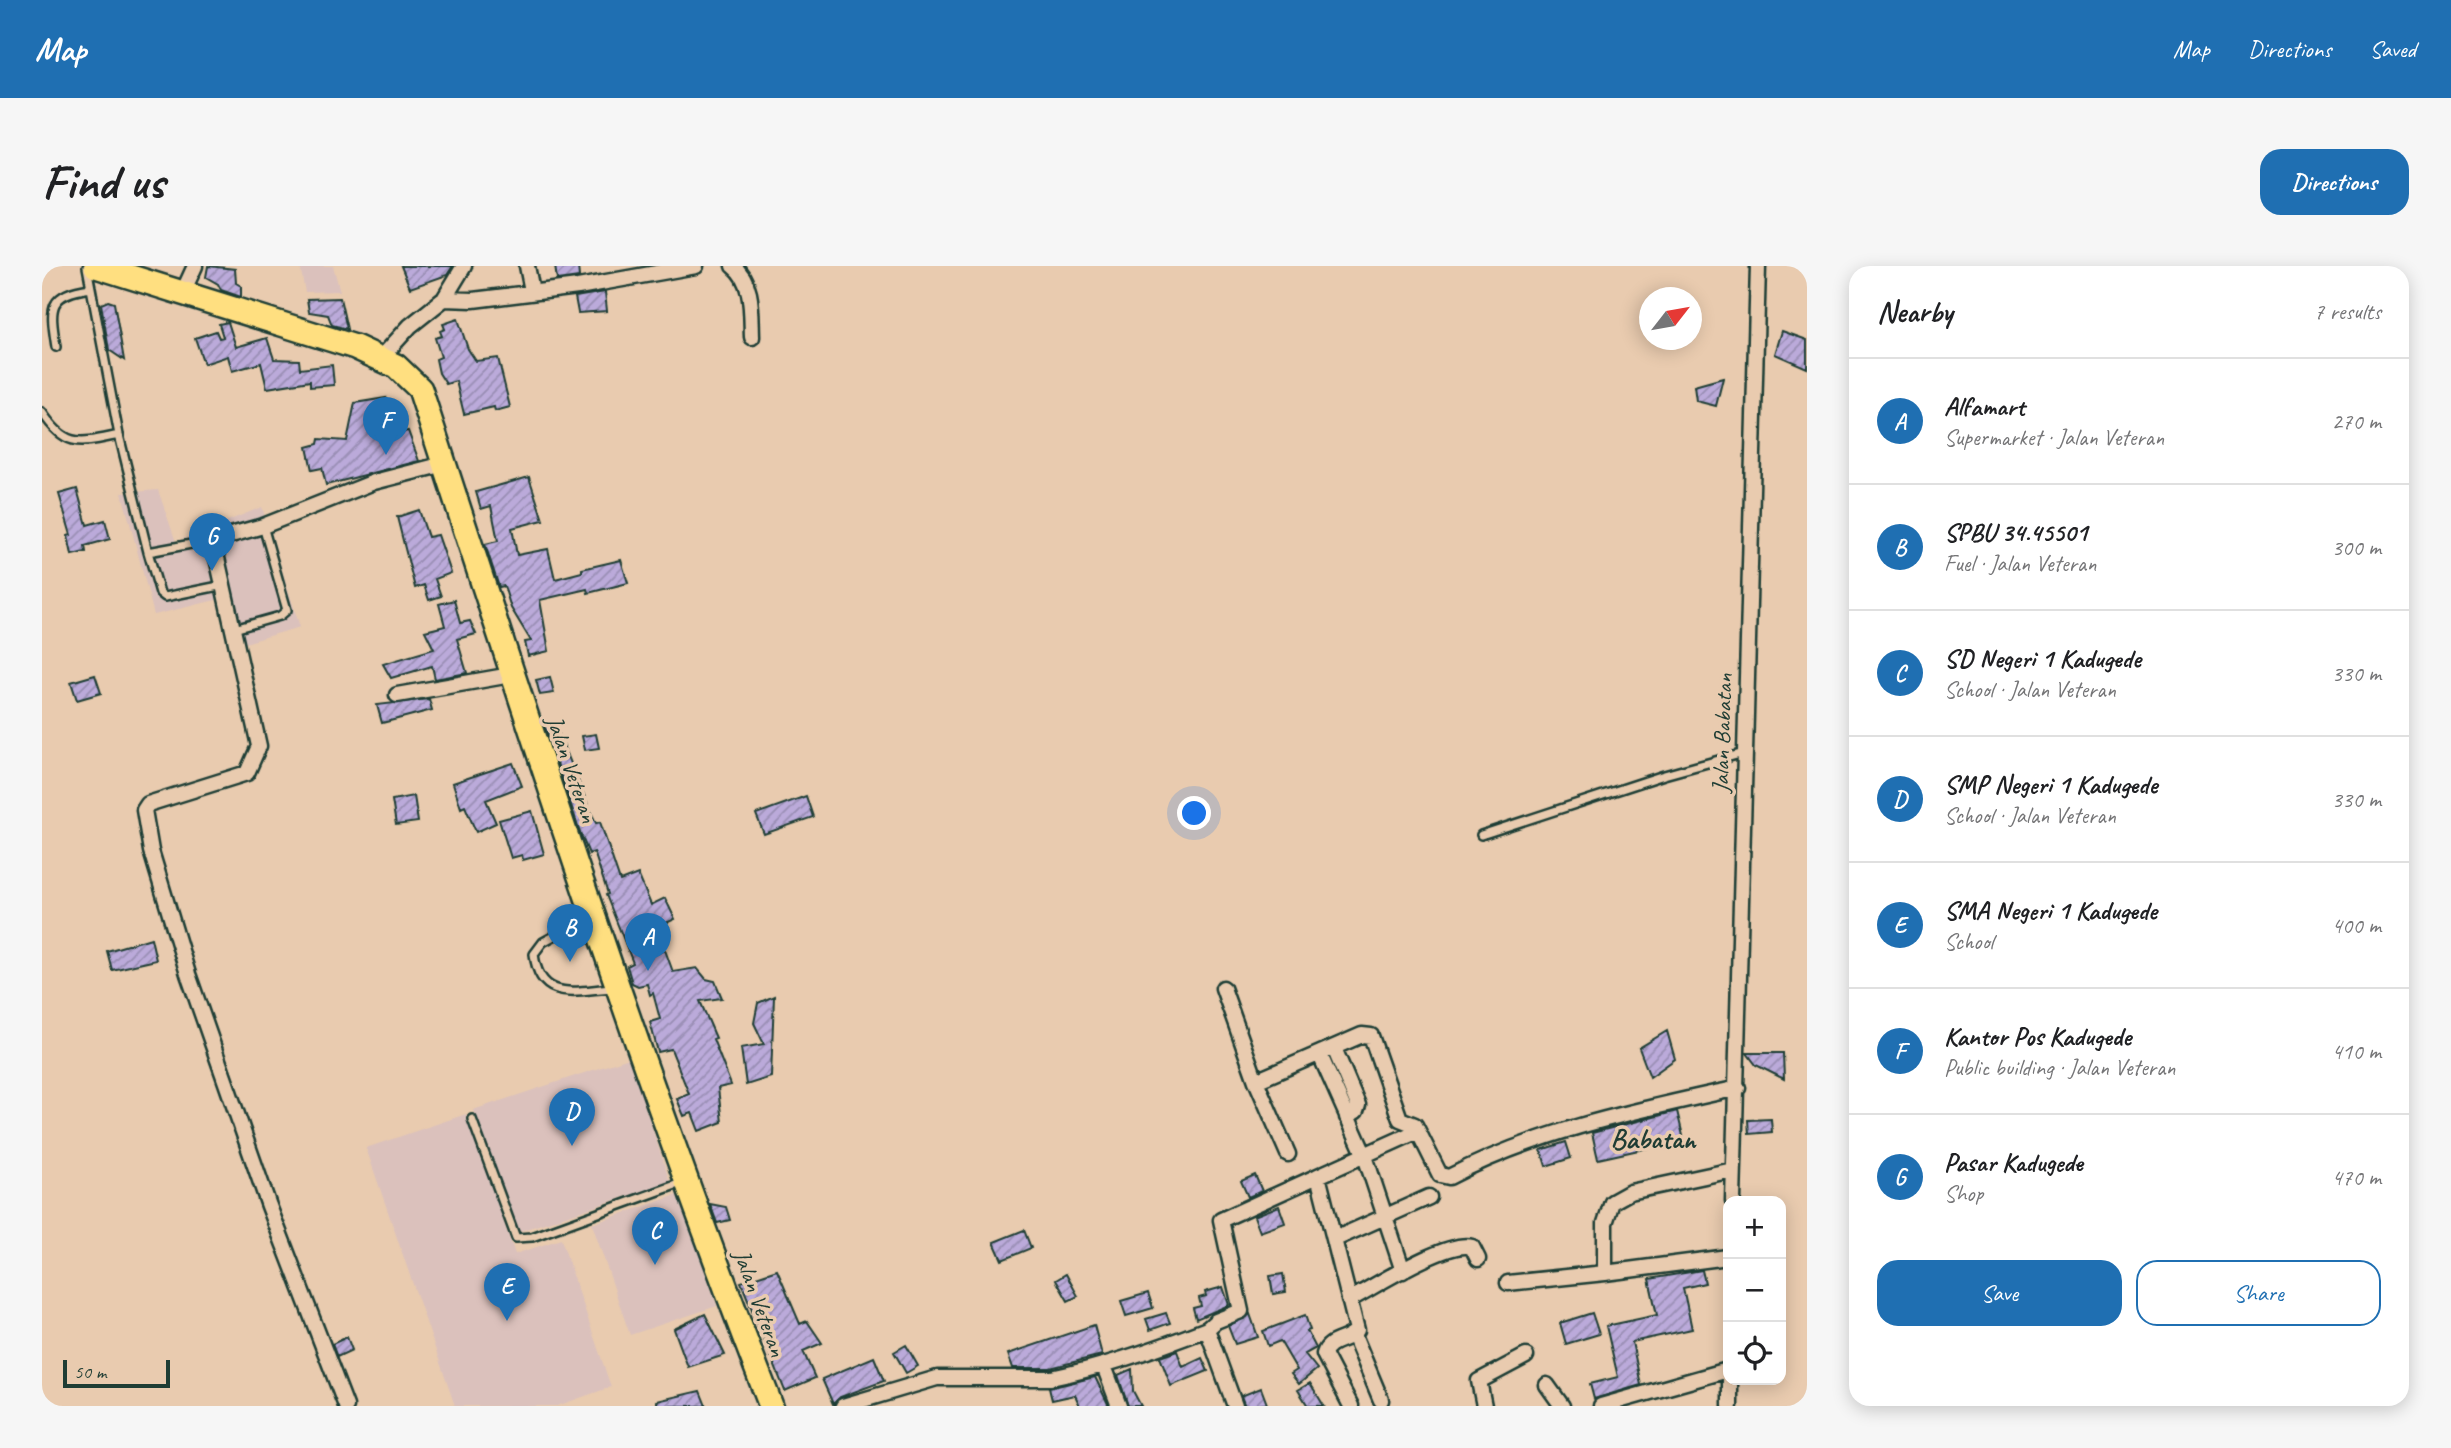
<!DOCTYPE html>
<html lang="en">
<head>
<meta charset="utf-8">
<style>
  body { margin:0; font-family:Caveat,sans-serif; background:#f6f6f6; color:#202124 }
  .controls { position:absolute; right:21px; bottom:21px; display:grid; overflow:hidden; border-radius:14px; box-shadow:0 4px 18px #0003 }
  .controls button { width:63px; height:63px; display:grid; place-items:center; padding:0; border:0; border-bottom:2px solid #e0e0e0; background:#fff; color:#202124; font:35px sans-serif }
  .compass { position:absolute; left:1597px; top:21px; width:63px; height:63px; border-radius:50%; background:#fff; box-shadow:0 4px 18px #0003; rotate:59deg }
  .scale { position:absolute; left:21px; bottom:18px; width:107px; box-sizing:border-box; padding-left:7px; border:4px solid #1f3d34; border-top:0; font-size:19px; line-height:24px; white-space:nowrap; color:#1f3d34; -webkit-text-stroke:5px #e9cbaf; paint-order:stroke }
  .you { position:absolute; left:1153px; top:548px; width:24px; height:24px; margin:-18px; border:5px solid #fff; border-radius:50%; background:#1a73e8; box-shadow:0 0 0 10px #1a73e833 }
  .badge { display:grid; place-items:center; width:46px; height:46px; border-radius:50%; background:#1f6fb2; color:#fff; font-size:23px; font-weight:700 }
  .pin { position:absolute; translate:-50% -58px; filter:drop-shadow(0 2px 4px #0008) }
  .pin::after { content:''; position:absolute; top:37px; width:24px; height:21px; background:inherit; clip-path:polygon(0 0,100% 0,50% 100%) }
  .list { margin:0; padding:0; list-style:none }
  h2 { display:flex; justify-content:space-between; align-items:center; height:91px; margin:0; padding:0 28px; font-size:30px }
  h2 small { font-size:23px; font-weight:400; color:#757577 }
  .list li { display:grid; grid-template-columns:46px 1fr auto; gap:21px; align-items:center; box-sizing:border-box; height:126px; padding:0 28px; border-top:2px solid #e0e0e0 }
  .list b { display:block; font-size:26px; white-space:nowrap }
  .list p { margin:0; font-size:23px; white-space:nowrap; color:#757577 }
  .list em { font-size:23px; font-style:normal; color:#757577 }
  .actions { display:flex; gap:14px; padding:21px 28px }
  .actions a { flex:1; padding:16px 0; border:2px solid #1f6fb2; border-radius:21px; text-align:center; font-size:24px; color:#1f6fb2 }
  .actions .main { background:#1f6fb2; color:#fff }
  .icon { flex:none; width:38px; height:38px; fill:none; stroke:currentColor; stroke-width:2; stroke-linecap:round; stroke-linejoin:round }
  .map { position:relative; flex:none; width:1765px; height:1140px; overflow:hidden; border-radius:21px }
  header { display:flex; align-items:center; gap:42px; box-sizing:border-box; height:98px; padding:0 35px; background:#1f6fb2; color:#fff }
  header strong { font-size:33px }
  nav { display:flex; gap:38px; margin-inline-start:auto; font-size:24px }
  .intro { display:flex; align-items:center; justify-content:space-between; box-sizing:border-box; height:168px; padding:0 42px }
  h1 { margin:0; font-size:49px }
  .button { padding:18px 32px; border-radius:21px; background:#1f6fb2; color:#fff; font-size:24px; font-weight:700 }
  main { display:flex; gap:42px; padding:0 42px }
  aside { flex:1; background:#fff; border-radius:21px; box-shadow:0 4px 18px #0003 }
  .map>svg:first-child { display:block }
</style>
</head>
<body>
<header>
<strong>Map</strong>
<nav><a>Map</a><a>Directions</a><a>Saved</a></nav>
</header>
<div class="intro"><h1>Find us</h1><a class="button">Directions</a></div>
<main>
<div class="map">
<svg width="1765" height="1140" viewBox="0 0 1765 1140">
  <defs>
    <pattern id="building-hatch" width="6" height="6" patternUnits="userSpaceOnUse" patternTransform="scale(1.75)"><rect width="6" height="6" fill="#bbaada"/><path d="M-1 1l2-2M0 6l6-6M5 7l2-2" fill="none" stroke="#978cb2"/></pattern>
  </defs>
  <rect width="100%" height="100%" fill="#e9cbaf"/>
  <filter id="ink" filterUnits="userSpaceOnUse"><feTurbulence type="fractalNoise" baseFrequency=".0143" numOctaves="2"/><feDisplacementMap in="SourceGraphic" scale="14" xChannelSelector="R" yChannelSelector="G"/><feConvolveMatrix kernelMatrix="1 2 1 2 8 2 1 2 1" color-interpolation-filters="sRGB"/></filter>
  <g filter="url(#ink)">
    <path fill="#dbc1bc" d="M258 0H291L298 25 263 26Z
      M116 224 134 276 220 241 258 361 189 381 178 333 112 349 80 227Z
      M587 792 628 916 472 967 431 844Z
      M424 848 473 988 519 973 569 1121 515 1140H413L324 882Z
      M638 928 675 1040 588 1069 550 958Z"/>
    <path fill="url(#building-hatch)" stroke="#1f3d34" stroke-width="2" d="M166 0 193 3 194 17 199 20V31L179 24 176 18 164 11Z
      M359 0H411L405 9 368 22Z
      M513 0H536L537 11 515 14Z
      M563 26 565 45 536 47 533 31Z
      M298 32 305 63 290 59 286 49 267 46 265 33Z
      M66 35 72 37 82 94 67 84 59 38Z
      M416 53 426 83 434 95 456 92 468 141 453 145 452 141 422 148 414 115 404 118 397 107 394 93 399 91 393 72 400 70 398 65 403 63 401 58Z
      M186 56 194 81 225 72 232 93 257 94 258 103 290 99 292 119 268 121V115L225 122 219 97 190 105 186 90 162 98 153 72 174 65 177 72 181 71 177 58Z
      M1740 65 1765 74V102L1733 88Z
      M1681 112 1674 140 1654 135 1652 120Z
      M344 132 351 168 366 165 377 195 284 219 280 202 270 204 265 181 276 178 277 173 305 175 313 137Z
      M487 211 501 254 470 262 475 289 506 283 513 313 540 306V303L579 294 586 317 546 327 545 323 498 334 507 385 486 390 483 376 489 375 469 342 462 320 457 321 443 278 456 275 449 240 439 243 434 226Z
      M35 223 45 259 63 254 68 273 43 280 44 286 30 289 26 270 29 269 17 228Z
      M377 244 386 271 396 269 409 307 393 313 399 330 387 334 382 319 373 322 355 251Z
      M412 334 418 357 428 355 434 368 415 373 425 407 393 413 390 400 349 412 341 398 392 383 383 365 403 360 397 338Z
      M53 409 59 427 35 434 29 416Z
      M508 411 512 427 498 429 494 414Z
      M387 433 390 444 340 457 335 439Z
      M512 456 548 544 554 557 558 556 578 615 596 608 609 639 623 632 633 653 602 667 610 689 623 684 631 706 655 702 664 713 673 715 680 732 658 735 674 772 671 773 689 819 676 822 680 856 657 865 650 847 642 850 635 833 647 828 629 783 616 786 608 756 618 753 611 727 608 729 605 718 596 720 590 717 585 700 591 697 564 629 566 628 552 586 547 588 539 569 502 458Z
      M554 468 557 482 543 484 540 470Z
      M471 497 480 520 444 534 454 557 434 566 423 540 419 542 411 517Z
      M372 530 376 556 354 559 350 534Z
      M764 530 771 551 722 568 714 548Z
      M490 545 502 588 481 594 480 589 469 592 457 554Z
      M109 672 114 694 70 704 65 685Z
      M732 730 729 811 704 819 699 782 722 778 712 757 716 737Z
      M1625 765 1633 793 1608 811 1597 782Z
      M1705 787H1741L1742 813 1714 799Z
      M1635 845 1642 874 1556 893 1550 867Z
      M1729 853 1730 866 1707 868 1706 854Z
      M1524 876 1529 892 1504 900 1499 884Z
      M1213 909 1220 925 1206 931 1199 915Z
      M668 938 684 941 688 954 675 957Z
      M1237 940 1243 957 1218 966 1212 950Z
      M982 964 989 982 960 994 952 976Z
      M735 1004 758 1058 765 1055 780 1077 761 1085 773 1112 743 1125 699 1016Z
      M1660 1004 1663 1017 1641 1022 1650 1063 1590 1076 1599 1119 1552 1133 1548 1118 1576 1111 1564 1060 1615 1049 1607 1013Z
      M1024 1008 1036 1030 1026 1035 1014 1014Z
      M1241 1008 1244 1026 1231 1028 1228 1010Z
      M1181 1021 1187 1039 1154 1053 1151 1042 1159 1040 1157 1032 1164 1030 1163 1026Z
      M1106 1027 1111 1042 1084 1050 1079 1035Z
      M1124 1047 1128 1057 1108 1064 1104 1053Z
      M1550 1047 1557 1068 1524 1078 1518 1057Z
      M663 1048 683 1089 646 1101 632 1063Z
      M1208 1048 1216 1071 1193 1078 1186 1060Z
      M1263 1049 1268 1064 1265 1065 1274 1082 1263 1088 1275 1103 1257 1118 1249 1108 1255 1104 1238 1075 1226 1080 1221 1065Z
      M1052 1059 1060 1089 1008 1102H971L966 1088Z
      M305 1071 310 1084 295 1091 290 1078Z
      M864 1079 876 1100 864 1107 852 1086Z
      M1135 1085 1141 1101 1160 1092 1166 1105 1129 1120 1118 1091Z
      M832 1091 842 1115 798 1131 791 1138 780 1113Z
      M1090 1103 1091 1125 1099 1140H1086L1076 1109Z
      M1053 1111 1067 1140H1038L1033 1129 1010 1134 1007 1122Z
      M1268 1117 1282 1140H1266L1256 1124Z
      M1219 1122 1225 1138 1203 1140 1199 1130Z
      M658 1125 664 1140H615V1135Z"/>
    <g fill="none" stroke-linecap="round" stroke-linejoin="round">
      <g stroke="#1f3d34" stroke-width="12">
        <path id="service" d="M45 1 77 169 106 286 171 274
          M14 81C8 42 5 28 49 22
          M0 146C24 183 38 177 77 169
          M106 286 118 327 123 331 182 319
          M192 363 238 350 245 344 221 260
          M1439 569 1622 509 1702 487
          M549 650 501 676 492 688C498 739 537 723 573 722
          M430 853 474 972 490 971 642 916"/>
      </g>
      <g stroke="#1f3d34" stroke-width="19">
        <path id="minor" d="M485 0 490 25
          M691 0C712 16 709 48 710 71
          M141 26 153 0
          M402 33 422 0
          M338 93 368 60 402 33 431 34 536 21 654 0
          M355 429 469 409
          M1181 722 1214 815 1246 888
          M1292 782 1316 839 1314 845 1305 851
          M1278 789 1323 890 1361 1005
          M1214 815 1320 769 1329 770 1358 853 1373 859 1376 865
          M1691 935 1716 0
          M1293 973 1387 931
          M1563 1007 1686 991
          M1466 1017 1563 1007V957L1570 936 1588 926 1691 904
          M1307 1034C1330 1022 1406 973 1430 981L1436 993
          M1312 1069 1339 1134
          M1062 1100 1077 1140
          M1505 1119 1520 1140
          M304 1140 227 940 146 708 109 585 102 544 106 538 205 507 217 480 171 274 221 260 332 216 402 198
          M801 1140 895 1112H1009C1063 1101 1114 1083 1165 1063
          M1193 1140 1165 1063 1174 1055 1199 1045 1179 954 1276 910
          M1309 1140 1282 1088C1287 1072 1306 1076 1315 1064L1276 910 1376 865 1398 909 1407 911C1497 864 1597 844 1696 822
          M1442 1140 1437 1115 1484 1090
          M1559 1140 1686 1104
          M1688 1140V1114"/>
      </g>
      <g stroke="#1f3d34" stroke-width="28">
        <path id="trunk" d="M54 0 313 81 354 100 378 123C488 464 599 806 729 1140"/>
      </g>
      <use href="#service" stroke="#e9cbaf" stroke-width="7"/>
      <use href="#minor" stroke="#e9cbaf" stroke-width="14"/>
      <use href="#trunk" stroke="#ffdf80" stroke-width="23"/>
    </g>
  </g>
  <g text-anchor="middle" stroke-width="7" stroke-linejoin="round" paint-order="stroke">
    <g font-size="24" fill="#1f3d34" stroke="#e9cbaf">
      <text transform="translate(1680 467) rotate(-88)" y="8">Jalan Babatan</text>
      <text transform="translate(530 503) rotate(71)" y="8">Jalan Veteran</text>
      <text transform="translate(718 1037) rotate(70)" y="8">Jalan Veteran</text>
    </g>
    <g font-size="28" font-weight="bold" fill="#1f3d34" stroke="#e9cbaf">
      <text x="1611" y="882">Babatan</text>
    </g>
  </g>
</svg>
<div class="controls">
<button>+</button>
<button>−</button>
<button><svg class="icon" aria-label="locate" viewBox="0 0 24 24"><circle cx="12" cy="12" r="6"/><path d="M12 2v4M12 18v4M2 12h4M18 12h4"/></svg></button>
</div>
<svg class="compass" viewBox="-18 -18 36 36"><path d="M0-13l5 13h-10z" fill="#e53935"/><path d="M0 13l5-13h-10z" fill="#757577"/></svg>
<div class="scale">50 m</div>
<div class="you"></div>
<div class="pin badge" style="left:606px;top:705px">A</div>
<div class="pin badge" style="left:528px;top:696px">B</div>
<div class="pin badge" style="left:613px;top:999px">C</div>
<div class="pin badge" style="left:530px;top:880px">D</div>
<div class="pin badge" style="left:465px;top:1055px">E</div>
<div class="pin badge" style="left:344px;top:189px">F</div>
<div class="pin badge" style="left:170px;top:305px">G</div>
</div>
<aside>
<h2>Nearby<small>7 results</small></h2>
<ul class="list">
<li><span class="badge">A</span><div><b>Alfamart</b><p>Supermarket · Jalan Veteran</p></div><em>270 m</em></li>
<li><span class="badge">B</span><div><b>SPBU 34.45501</b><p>Fuel · Jalan Veteran</p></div><em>300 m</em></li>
<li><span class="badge">C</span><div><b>SD Negeri 1 Kadugede</b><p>School · Jalan Veteran</p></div><em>330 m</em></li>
<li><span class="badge">D</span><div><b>SMP Negeri 1 Kadugede</b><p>School · Jalan Veteran</p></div><em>330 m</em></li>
<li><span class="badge">E</span><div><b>SMA Negeri 1 Kadugede</b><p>School</p></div><em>400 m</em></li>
<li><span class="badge">F</span><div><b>Kantor Pos Kadugede</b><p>Public building · Jalan Veteran</p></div><em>410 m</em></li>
<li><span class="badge">G</span><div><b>Pasar Kadugede</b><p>Shop</p></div><em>470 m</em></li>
</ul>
<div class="actions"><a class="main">Save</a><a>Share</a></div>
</aside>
</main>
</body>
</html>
